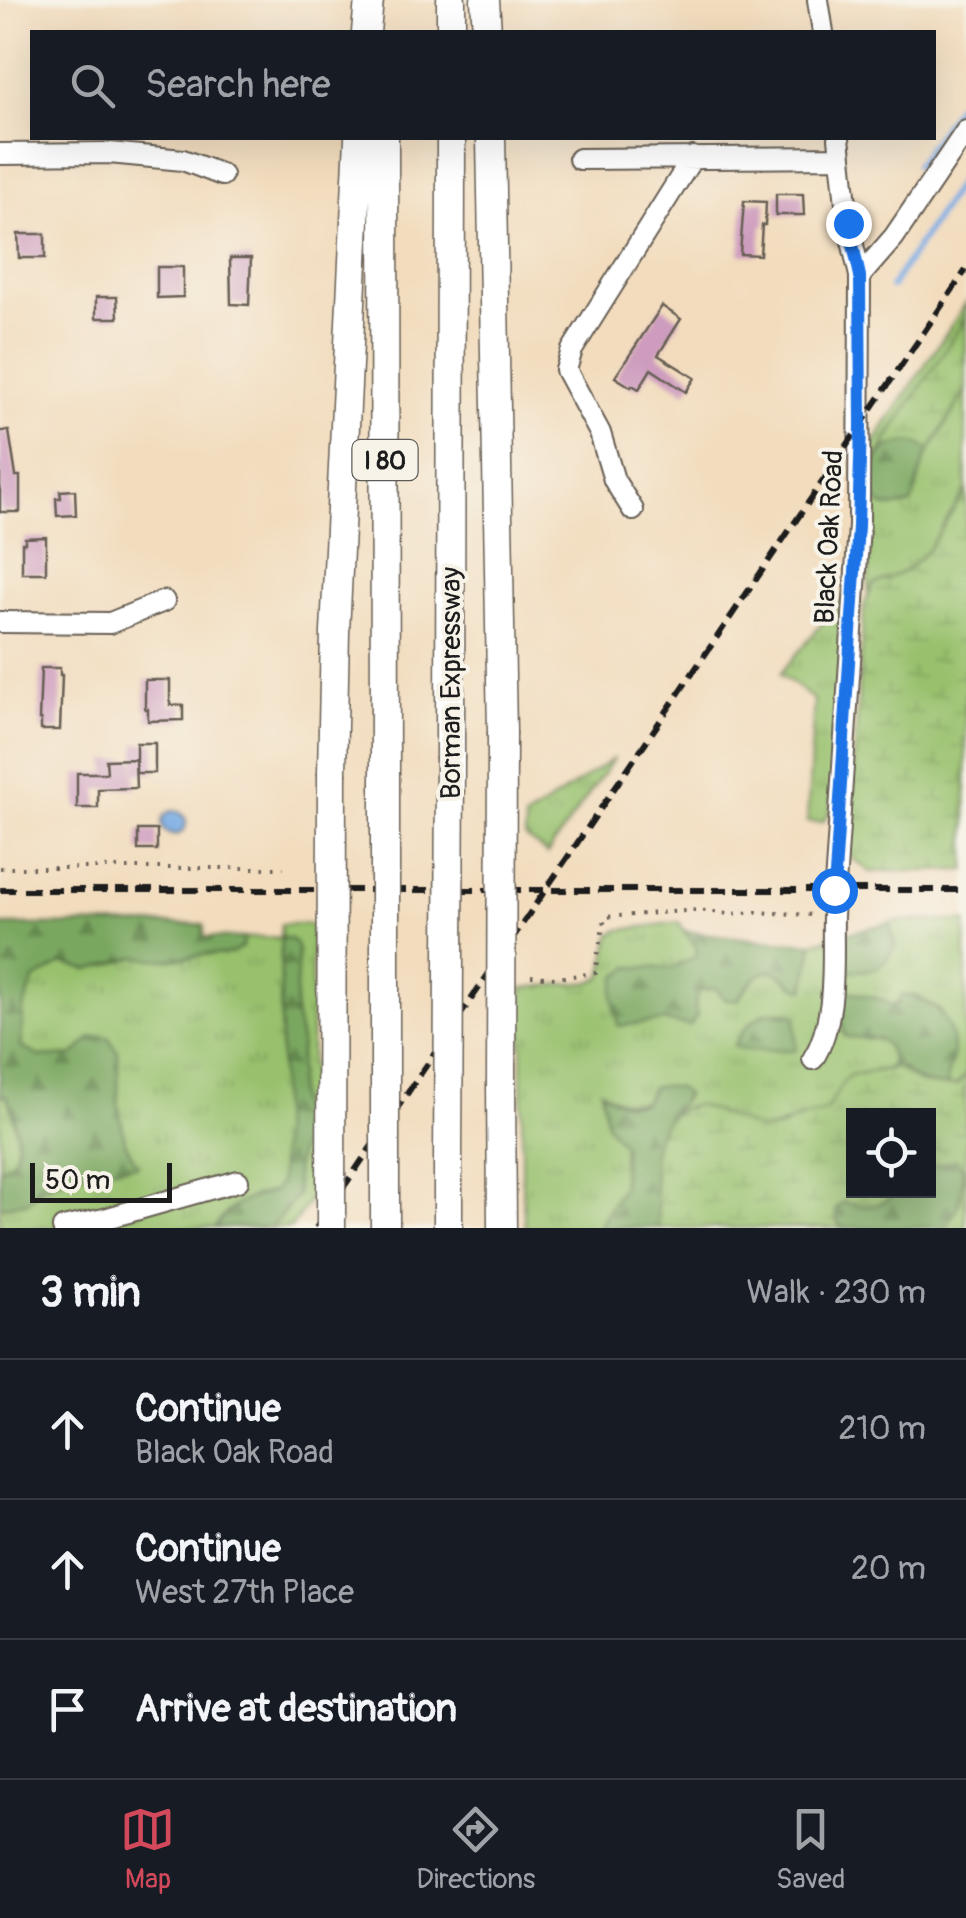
<!DOCTYPE html>
<html lang="en">
<head>
<meta charset="utf-8">
<style>
  body { margin:0; font-family:Pangolin,sans-serif; background:#242831; color:#f1f3f6 }
  .controls { position:absolute; right:30px; bottom:30px; display:grid; overflow:hidden; border-radius:0px; box-shadow:0 10px 40px #0002 }
  .controls button { width:90px; height:90px; display:grid; place-items:center; padding:0; border:0; border-bottom:2px solid #363941; background:#171b24; color:#f1f3f6; font:50px sans-serif }
  .scale { position:absolute; left:30px; bottom:25px; width:142px; box-sizing:border-box; padding-left:10px; border:5px solid #1c1c1c; border-top:0; font-size:28px; line-height:35px; white-space:nowrap; color:#1c1c1c; -webkit-text-stroke:8px #f7f3e8; paint-order:stroke }
  .stop { position:absolute; width:30px; height:30px; margin:-22px; border:8px solid #1a73e8; border-radius:50%; background:#fff }
  .stop.end { background:#1a73e8; border-color:#fff; box-shadow:0 2px 10px #0008 }
  .list { margin:0; padding:0; list-style:none }
  h2 { display:flex; justify-content:space-between; align-items:center; height:130px; margin:0; padding:0 40px; font-size:42px }
  h2 small { font-size:32px; font-weight:400; color:#9ea1a6 }
  .list li { display:grid; grid-template-columns:65px 1fr auto; gap:30px; align-items:center; box-sizing:border-box; height:140px; padding:0 40px; border-top:2px solid #363941 }
  .list b { display:block; font-size:38px; white-space:nowrap }
  .list p { margin:0; font-size:32px; white-space:nowrap; color:#9ea1a6 }
  .list em { font-size:32px; font-style:normal; color:#9ea1a6 }
  .icon { flex:none; width:55px; height:55px; fill:none; stroke:currentColor; stroke-width:2; stroke-linecap:round; stroke-linejoin:round }
  .map { position:relative; flex:none; width:966px; height:1228px; overflow:hidden }
  .search { position:absolute; background:#171b24; box-shadow:0 10px 40px #0002; left:30px; right:30px; top:30px; height:110px; display:flex; align-items:center; gap:25px; box-sizing:border-box; padding:0 35px; border-radius:0px; color:#9ea1a6; font-size:38px }
  .sheet { height:550px; background:#171b24 }
  nav { display:flex; justify-content:space-around; align-items:center; box-sizing:border-box; height:140px; border-top:2px solid #363941; background:#171b24; font-size:28px; color:#9ea1a6 }
  nav a { display:grid; justify-items:center; gap:5px }
  nav .on { color:#d1495b }
  .map>svg:first-child { display:block }
</style>
</head>
<body>
<div class="map">
<svg width="966" height="1228" viewBox="0 0 966 1228">
  <defs>
    <pattern id="grass-tufts" width="24" height="20" patternUnits="userSpaceOnUse" patternTransform="scale(2.5)"><rect width="24" height="20" fill="#98c16d"/><path d="M3 7l-1-3M5 7V3M7 7l1-3M15 17l-1-3M17 17v-4M19 17l1-3" fill="none" stroke="#82a55e"/></pattern>
    <pattern id="forest-firs" width="22" height="20" patternUnits="userSpaceOnUse" patternTransform="scale(2.5)"><rect width="22" height="20" fill="#7aa760"/><path d="M5 1l3.5 6h-7zM16 11l3.5 6h-7z" fill="#63874e"/></pattern>
    <pattern id="wetland-marsh" width="20" height="14" patternUnits="userSpaceOnUse" patternTransform="scale(2.5)"><rect width="20" height="14" fill="#98c16d"/><path d="M1 5h8M5 5V1M11 12h8M15 12V8" fill="none" stroke="#82a55e"/></pattern>
    <pattern id="water-waves" width="16" height="10" patternUnits="userSpaceOnUse" patternTransform="scale(2.5)"><rect width="16" height="10" fill="#78abe4"/><path d="M0 5q4-4 8 0t8 0" fill="none" stroke="#628ab8"/></pattern>
  </defs>
  <rect width="100%" height="100%" fill="#f7f3e8"/>
  <filter id="ink" filterUnits="userSpaceOnUse"><feTurbulence type="fractalNoise" baseFrequency=".01" numOctaves="2"/><feDisplacementMap in="SourceGraphic" scale="20" xChannelSelector="R" yChannelSelector="G"/><feConvolveMatrix kernelMatrix="1 2 1 2 8 2 1 2 1" color-interpolation-filters="sRGB"/></filter>
  <filter id="wash" filterUnits="userSpaceOnUse"><feTurbulence type="fractalNoise" baseFrequency=".0048" numOctaves="4" result="noise"/><feDisplacementMap in="SourceGraphic" scale="40" xChannelSelector="R" yChannelSelector="G"/><feGaussianBlur stdDeviation="2.25" result="paint"/><feColorMatrix in="noise" values="0 0 0 0 0 0 0 0 0 0 0 0 0 0 0 0 0 1.4 0 .05"/><feComposite in="paint" operator="in"/></filter>
  <g filter="url(#wash)">
    <rect width="100%" height="100%" fill="#f2dcbd"/>
    <path fill="url(#grass-tufts)" stroke="#5a6e44" stroke-width="2.5" fill-rule="evenodd" d="M966 303C966 335 911 399 893 429 886 440 881 453 873 464L869 465 870 448Z
      M966 390V490L928 550 907 570 874 585 868 593 872 495 886 507 906 506 921 465Z
      M849 591 830 812 823 822H807L814 700 780 674Z
      M614 758 547 854 525 837V819Z
      M899 921H966V1075L957 1085 948 1086 946 1075 952 1062 941 1011 915 995 892 1006 883 1000 848 991 843 1031 845 1036C871 1043 885 1026 892 1063L887 1069C869 1071 849 1072 839 1090 835 1097 831 1105 826 1110 819 1115 811 1114 803 1117 786 1122 776 1130 758 1130L688 1106 671 1116 686 1095C656 1100 627 1111 602 1091L607 1125 623 1145 622 1187 598 1228H525L522 1187V988L591 982 602 977 611 934 620 930 679 922 696 947 698 956 674 968 630 967 649 1021 678 1022 695 1007 697 991 716 988 738 1000C747 985 765 960 784 977 792 984 793 987 805 989L813 943 845 933 840 941 895 946 890 923ZM771 1012 796 1050H749L752 1024 762 1014Z
      M281 924H312L311 1199 291 1228H271L297 1195 295 1172 302 1132 297 1090 301 1041 295 1013V982L281 938 280 1183 274 1191C244 1199 233 1202 215 1228H0V1207L28 1201 42 1187 77 1173 107 1169 125 1142 118 1103V1052L92 1037 74 1055 41 1057 21 1047 23 1009 34 980 63 963 106 966 135 957 187 958 209 954 222 955 242 947 244 938 280 937Z
      M6 1095C12 1108 23 1147 13 1159 10 1163 4 1166 0 1169V1096Z"/>
    <path fill="url(#forest-firs)" stroke="#4b623e" stroke-width="2.5" d="M913 441 922 444 929 451C919 468 919 487 911 504L893 507 881 505 867 488 869 465 874 464C885 446 893 444 913 441Z
      M890 923 895 946C882 971 875 971 848 971 843 958 837 946 845 933Z
      M204 924V937L244 938 242 947 233 953 222 955 209 954 164 960 135 957 88 970 63 963 34 980 23 1009 21 1047 41 1057 74 1055 92 1037H108L118 1052V1102L125 1142 137 1165 77 1173 42 1187 28 1201 0 1207V1169C4 1166 10 1163 13 1159 23 1147 12 1108 6 1095L0 1096V925Z
      M684 931 761 940 813 943 805 989C793 987 793 984 784 977 765 960 747 985 738 1000H726L715 988 697 991 695 1007 697 1015 690 1026 665 1021 618 1026 613 995 617 976 630 967 673 968 697 956 696 947Z
      M281 937 294 941 298 950 295 1013 301 1041 297 1090 302 1132 295 1172 297 1195 271 1228H215C232 1202 244 1199 274 1191L280 1183Z
      M848 991 883 1000 892 1006 897 1005 902 995C916 995 920 1000 932 1006 948 1015 957 1044 951 1063 948 1073 946 1075 948 1086 929 1085 916 1083 903 1069H887L892 1063C885 1026 871 1043 845 1036L839 1012 841 993Z
      M771 1012H788L796 1016V1050H749L734 1046C740 1032 754 1016 771 1012Z
      M664 1086 677 1088 686 1095 665 1123 653 1178 659 1206 658 1228H598L622 1187 623 1145 607 1125 601 1090C615 1102 625 1105 643 1103L653 1087Z
      M956 1160 963 1167C963 1189 960 1214 942 1228H842L836 1219V1207L844 1202C866 1205 880 1207 898 1191L928 1190 929 1167Z"/>
    <path fill="url(#wetland-marsh)" stroke="#5a6e44" stroke-width="2.5" d="M966 316V390L929 451C914 436 899 443 882 450 906 404 940 362 966 316Z
      M966 490V870L870 872 848 855 864 605 873 585 907 570 928 550Z
      M897 1068C902 1070 907 1075 912 1078 925 1087 942 1087 957 1085L966 1075V1228H942C960 1214 963 1189 963 1168L956 1160 929 1167 928 1116H854V1190L898 1191C880 1208 866 1209 843 1202L836 1208V1219L842 1228H658C661 1191 637 1140 675 1113 683 1108 688 1106 698 1105L758 1129H777L802 1117 822 1113 829 1107 843 1082 850 1075Z"/>
    <path fill="url(#water-waves)" stroke="#4a6480" stroke-width="2.5" d="M162 823a12 12 0 1 1 24 0a12 12 0 1 1-24 0Z"/>
    <g fill="none" stroke-linecap="round" stroke-linejoin="round">
      <path stroke="#78abe4" stroke-width="6" d="M916 166 966 93
        M891 287 966 172"/>
    </g>
    <g id="blocks">
      <path fill="#ce9cbe" d="M776 194H803L804 215H776Z
        M744 201 766 202 765 225H762L760 255 740 254Z
        M18 234H45V258H19Z
        M230 258H251L249 305 231 304Z
        M157 267H183V297L157 298Z
        M96 297H117L118 318H96Z
        M662 306 681 319 658 355 695 378 686 392 651 369 639 389 632 385 631 387 615 377Z
        M0 431H9L16 476H20V512H0Z
        M75 490 76 515 57 516 56 498H61L60 491Z
        M46 537V573H22V543H25V538Z
        M41 668H60V675H62L60 730H41V720H39Z
        M145 680H170V705H183V720L148 721V709H145Z
        M136 743H155V773H136Z
        M135 759 136 788 98 789V808H77V773H107L106 760Z
        M138 830H157V850H138Z"/>
    </g>
  </g>
  <g filter="url(#ink)">
    <use href="#blocks" fill-opacity="0" stroke="#675f54" stroke-width="2.5"/>
    <g fill="none" stroke-linecap="round" stroke-linejoin="round">
      <g stroke="#675f54" stroke-width="24">
        <path id="minor" d="M818 0 823 32
          M839 138 848 223 860 276
          M0 154 109 153 183 160 222 175
          M579 159 841 157
          M633 510 614 480 600 433 566 370 572 350 693 157
          M0 622 110 623 164 601
          M813 1059C838 1019 832 961 833 916L859 526 860 276 894 237 966 131
          M63 1228 104 1219 238 1181"/>
      </g>
      <g stroke="#675f54" stroke-width="31">
        <path id="highway" d="M485 0 487 32
          M366 32 369 0
          M451 32V0
          M384 138 385 782
          M491 138 502 732
          M450 757 451 138
          M332 773 335 632 359 138
          M501 1084 502 1228
          M448 1228V1163"/>
      </g>
      <path stroke="#675f54" stroke-width="4" stroke-dasharray="2.5 8" stroke-linecap="butt" d="M0 868H284
        M531 976 556 978 596 973 597 957 605 917 698 910 730 914 756 912 813 915"/>
      <use href="#minor" stroke="#fff" stroke-width="20"/>
      <use href="#highway" stroke="#fff" stroke-width="28"/>
      <path stroke="#1c1c1c" stroke-width="6" stroke-dasharray="15 8" stroke-linecap="butt" d="M0 890H966
        M316 1228 966 270"/>
      <g stroke="#675f54" stroke-width="31" stroke-linecap="butt">
        <path id="highway-bridge" d="M501 1084 502 732
          M448 1163 450 757
          M331 1228 332 773
          M385 1228V782"/>
      </g>
      <use href="#highway-bridge" stroke="#fff" stroke-width="28"/>
    </g>
  </g>
  <g fill="none" stroke-linecap="round" stroke-linejoin="round" filter="url(#ink)">
    <path stroke="#1a73e8" stroke-width="12" d="M834 890 858 526 861 426 860 276 848 223"/>
  </g>
  <g text-anchor="middle" stroke-width="8" stroke-linejoin="round" paint-order="stroke">
    <rect fill="#f7f3e8" stroke="#5e5c59" stroke-width="2.5" x="352.5" y="440" width="65" height="40" rx="8"/>
    <g font-size="25" font-weight="bold" fill="#1c1c1c">
      <text x="385" y="469">I 80</text>
    </g>
    <g font-size="28" fill="#1c1c1c" stroke="#f7f3e8">
      <text transform="translate(828 537) rotate(-87)" y="10">Black Oak Road</text>
      <text transform="translate(450 683) rotate(-90)" y="10">Borman Expressway</text>
    </g>
  </g>
</svg>
<div class="controls">
<button><svg class="icon" aria-label="locate" viewBox="0 0 24 24"><circle cx="12" cy="12" r="6"/><path d="M12 2v4M12 18v4M2 12h4M18 12h4"/></svg></button>
</div>
<div class="scale">50 m</div>
<div class="stop" style="left:834px;top:890px"></div>
<div class="stop end" style="left:848px;top:223px"></div>
<div class="search"><svg class="icon" aria-label="search" viewBox="0 0 24 24"><circle cx="10" cy="10" r="6"/><path d="M15 15l6 6"/></svg>Search here</div>
</div>
<section class="sheet">
<h2>3 min<small>Walk · 230 m</small></h2>
<ul class="list">
<li><svg class="icon" aria-label="ahead" viewBox="0 0 24 24"><path d="M12 20V5M6 11l6-6 6 6"/></svg><div><b>Continue</b><p>Black Oak Road</p></div><em>210 m</em></li>
<li><svg class="icon" aria-label="ahead" viewBox="0 0 24 24"><path d="M12 20V5M6 11l6-6 6 6"/></svg><div><b>Continue</b><p>West 27th Place</p></div><em>20 m</em></li>
<li><svg class="icon" aria-label="arrive" viewBox="0 0 24 24"><path d="M6 21V4h12l-3 4 3 4H6"/></svg><div><b>Arrive at destination</b></div></li>
</ul>
</section>
<nav>
<a class="on"><svg class="icon" aria-label="map" viewBox="0 0 24 24"><path d="M3 6l6-2 6 2 6-2v14l-6 2-6-2-6 2zM9 4v14M15 6v14"/></svg>Map</a>
<a><svg class="icon" aria-label="directions" viewBox="0 0 24 24"><path d="M12 3l9 9-9 9-9-9zM9 14v-3h6M13 9l2 2-2 2"/></svg>Directions</a>
<a><svg class="icon" aria-label="saved" viewBox="0 0 24 24"><path d="M7 4h10v16l-5-4-5 4z"/></svg>Saved</a>
</nav>
</body>
</html>
